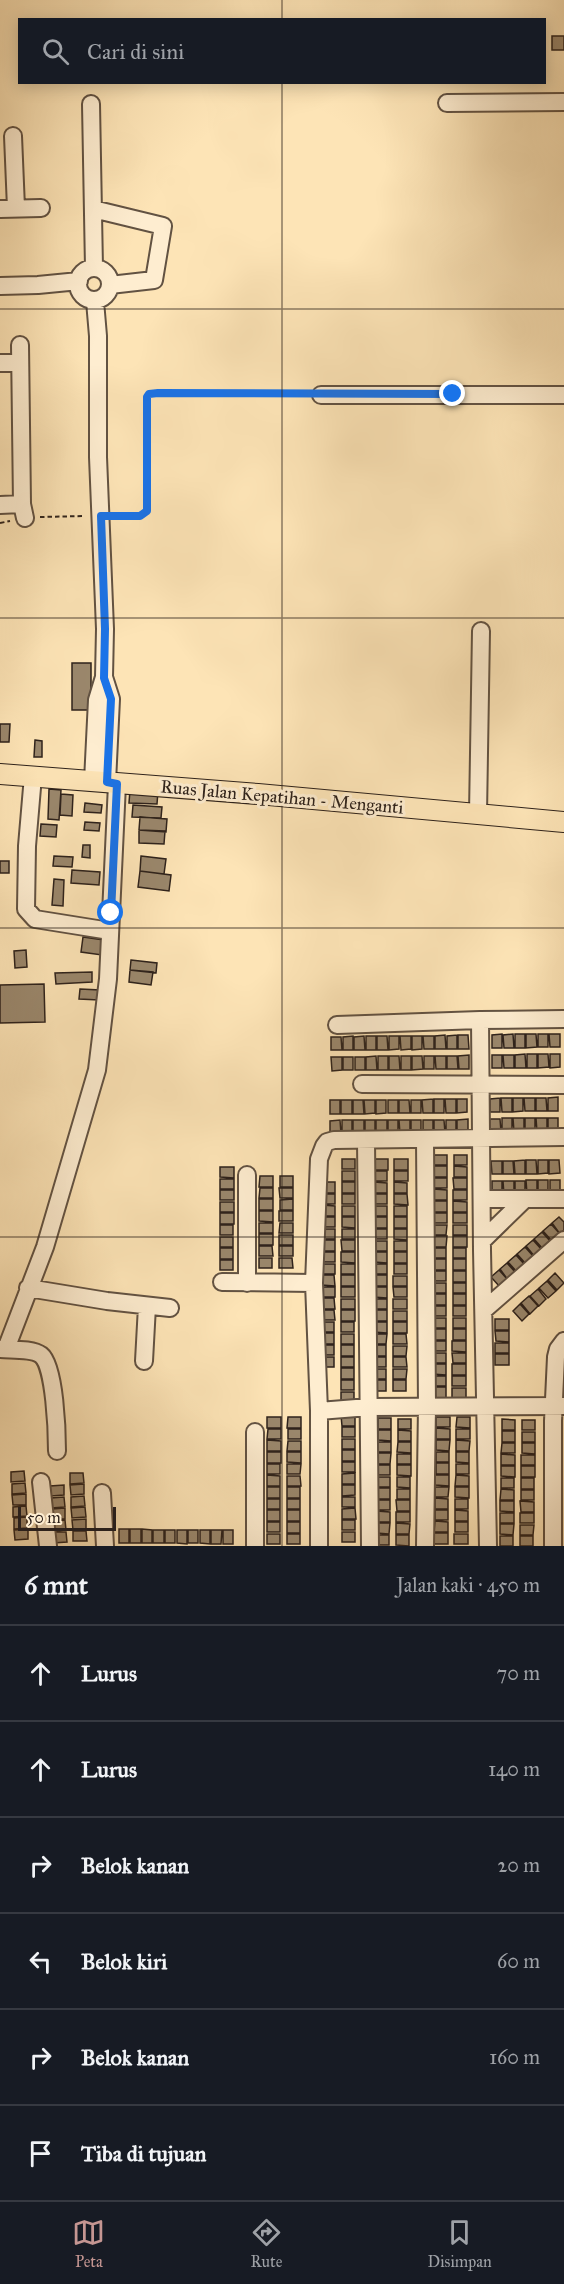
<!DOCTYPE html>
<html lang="id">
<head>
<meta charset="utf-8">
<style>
  body { margin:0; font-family:"IM FELL Great Primer",serif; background:#242831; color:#f1f3f6 }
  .scale { position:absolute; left:18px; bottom:15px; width:98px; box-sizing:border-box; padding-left:6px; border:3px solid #2e221b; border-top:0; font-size:16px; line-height:21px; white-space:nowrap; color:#2e221b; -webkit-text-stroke:4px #feedd0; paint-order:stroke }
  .stop { position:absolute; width:18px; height:18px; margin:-14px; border:4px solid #1a73e8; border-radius:50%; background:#fff }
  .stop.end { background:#1a73e8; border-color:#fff; box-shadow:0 2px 6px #0008 }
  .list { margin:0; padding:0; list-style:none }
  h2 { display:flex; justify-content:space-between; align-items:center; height:78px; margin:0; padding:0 24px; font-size:26px }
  h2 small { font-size:20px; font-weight:400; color:#9ea1a6 }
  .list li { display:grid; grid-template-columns:39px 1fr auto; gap:18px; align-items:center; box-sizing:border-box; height:96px; padding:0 24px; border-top:2px solid #363941 }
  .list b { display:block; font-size:22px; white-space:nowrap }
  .list em { font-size:20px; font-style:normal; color:#9ea1a6 }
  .icon { flex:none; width:33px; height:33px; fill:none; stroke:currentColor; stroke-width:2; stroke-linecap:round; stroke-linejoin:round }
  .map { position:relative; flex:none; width:564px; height:1546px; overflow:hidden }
  .search { position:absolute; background:#171b24; box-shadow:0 3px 15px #0003; left:18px; right:18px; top:18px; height:66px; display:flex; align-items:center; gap:15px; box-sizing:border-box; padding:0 21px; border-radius:0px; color:#9ea1a6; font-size:22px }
  .sheet { height:654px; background:#171b24 }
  nav { display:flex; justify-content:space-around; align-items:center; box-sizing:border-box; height:84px; border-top:2px solid #363941; background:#171b24; font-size:16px; color:#9ea1a6 }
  nav a { display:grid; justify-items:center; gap:3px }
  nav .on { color:#c59692 }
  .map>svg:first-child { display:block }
</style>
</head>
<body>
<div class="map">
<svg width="564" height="1546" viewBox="0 0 564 1546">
  <rect width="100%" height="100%" fill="#fde4b6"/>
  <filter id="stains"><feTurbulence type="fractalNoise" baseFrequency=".00333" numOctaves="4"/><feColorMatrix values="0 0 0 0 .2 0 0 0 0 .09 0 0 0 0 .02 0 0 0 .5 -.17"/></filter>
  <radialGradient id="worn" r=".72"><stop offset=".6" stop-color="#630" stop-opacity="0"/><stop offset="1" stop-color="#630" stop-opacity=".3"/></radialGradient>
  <path fill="#9a876c" stroke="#2e221b" stroke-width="1.5" d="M552 36H564V50H552Z
    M72 663H91V710H72Z
    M0 724H10L9 742H0Z
    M35 740 42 741V757H34Z
    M49 789 61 790 59 820 48 819Z
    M130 790 158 791 157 804 129 803Z
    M61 794 73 795 72 816 60 815Z
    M85 803 102 805 101 813 84 812Z
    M133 805 162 807 161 818 132 817Z
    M140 817 167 819 166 832 139 830Z
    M85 822 100 823 99 831 84 830Z
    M41 824 57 825 56 837 40 836Z
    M139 830 165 831 164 844 139 843Z
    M83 845H90V858L82 857Z
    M54 856 73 857 72 867 53 866Z
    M141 856 166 859 164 874 140 871Z
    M0 861H9V873H0Z
    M72 870 100 872 99 885 71 883Z
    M140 871 171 875 169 891 138 887Z
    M54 879 64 880 63 906 52 905Z
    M83 937 104 940 102 955 81 952Z
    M26 950 27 967 15 968 14 951Z
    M131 960 157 963 156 973 130 970Z
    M130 970 153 972 151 985 129 982Z
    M92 972V982L56 984 55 973Z
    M44 984 45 1022 0 1023V985Z
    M80 989 100 990 99 1000 79 999Z
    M502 1034V1048H492V1035Z
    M513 1034 514 1048H504L503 1035Z
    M515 1034H525V1048H515Z
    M526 1034H536L537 1047 526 1048Z
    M538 1034H548V1047H538Z
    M549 1034H560V1047H550Z
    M445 1035 446 1049H435V1036Z
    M457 1035V1049H447V1036Z
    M458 1035H468L469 1049H458Z
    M353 1036V1050H343V1037Z
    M364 1036 365 1050H354V1037Z
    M366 1036H376V1050H366Z
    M377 1036H387L388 1050H377Z
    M389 1036H399V1049L389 1050Z
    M400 1036H411V1049L401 1050Z
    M412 1036H422V1049L412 1050Z
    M423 1036H434V1049H424Z
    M331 1037H341L342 1050H331Z
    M525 1054 526 1068H515V1055Z
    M527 1054H537V1068H527Z
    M538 1054H548L549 1067 538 1068Z
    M550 1054H560V1067L550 1068Z
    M469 1055V1069H459L458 1056Z
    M492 1055H502V1068H492Z
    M503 1055H514V1068H504Z
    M376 1056 377 1070H366V1057Z
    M378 1056H388V1070H378Z
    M389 1056H399L400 1070H389Z
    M401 1056H411V1070H401Z
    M412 1056H422L423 1069 412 1070Z
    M424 1056H434V1069H424Z
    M435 1056H446V1069H436Z
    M447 1056H457L458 1069H447Z
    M331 1057H342V1070L332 1071Z
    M343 1057H353V1070H343Z
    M355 1057H365V1070H355Z
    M558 1097V1111H548V1098Z
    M500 1098V1112H490V1099Z
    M501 1098H512V1112H502Z
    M513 1098H523V1111L513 1112Z
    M524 1098H535V1111H525Z
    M536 1098H546L547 1111H536Z
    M433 1099V1113H423L422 1100Z
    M434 1099H444V1113H434Z
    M445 1099H456V1113H446Z
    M457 1099H467V1112L457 1113Z
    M330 1100H340V1114H330Z
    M341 1100H352V1114H341Z
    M353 1100H363L364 1114H353Z
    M364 1100H375V1113L365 1114Z
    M376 1100H386V1113L376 1114Z
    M388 1100H398V1113H388Z
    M399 1100H409L410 1113H399Z
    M411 1100H421V1113H411Z
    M502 1118H512V1132H502Z
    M513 1118H524V1132H514Z
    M525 1118H535V1132H525Z
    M536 1118H547V1131L537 1132Z
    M548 1118H558V1131H548Z
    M468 1119V1133H457V1120Z
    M490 1119H500L501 1132H490Z
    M340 1120 341 1134H330V1121Z
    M342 1120H352V1134H342Z
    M353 1120H364V1134H353Z
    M365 1120H375V1134H365Z
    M376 1120H387V1134H376Z
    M388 1120H398V1133L388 1134Z
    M399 1120H410V1134H400Z
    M411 1120H421V1133L411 1134Z
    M423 1120H433V1133H423Z
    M434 1120H444L445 1133H434Z
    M446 1120H456V1133H446Z
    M434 1155H447V1165H434Z
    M454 1155H467V1165H454Z
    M342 1159H355V1169H342Z
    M374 1159H388V1170H374Z
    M394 1159H408V1170H394Z
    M525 1160V1174H515L514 1161Z
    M526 1160H536L537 1174H526Z
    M538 1160H548V1173L538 1174Z
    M549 1160H559L560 1173 549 1174Z
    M491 1161H502V1174H492Z
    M503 1161H513L514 1174H503Z
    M433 1166H447V1177H433Z
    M454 1166 467 1167V1177H454Z
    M220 1167H234V1178L220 1177Z
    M342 1171H355V1181H342Z
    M374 1171H387V1181H374Z
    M394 1171H408V1181H394Z
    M260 1176H273V1187H259Z
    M280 1176H293V1187H280Z
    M433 1178H447V1188H433Z
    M453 1178H467V1189H454Z
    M220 1179H234V1189H220Z
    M526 1180H537V1194H527Z
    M538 1180H548V1194H538Z
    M550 1180H560V1194H550Z
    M492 1181H502V1194L492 1195Z
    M503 1181H514V1194L504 1195Z
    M515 1181H525V1194H515Z
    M322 1182H335V1193H322Z
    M342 1182H355V1193H342Z
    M374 1182 387 1183V1193H374Z
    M394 1182 407 1183V1193H394Z
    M260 1188H273V1198H259Z
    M279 1188H293V1198H280Z
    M433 1189 447 1190V1200H433Z
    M220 1190H234V1200H220Z
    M453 1190H467V1200H453Z
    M322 1194H335V1204H322Z
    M342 1194H355V1204H342Z
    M374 1194H387V1204H374Z
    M394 1194H407L408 1205 394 1204Z
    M259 1199H273V1210H259Z
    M293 1199V1210H280V1200Z
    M433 1201H447V1212H433Z
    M453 1201 467 1202V1212H453Z
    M220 1202H234V1212H220Z
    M322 1205 335 1206V1216H322Z
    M342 1206H355V1216H342Z
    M374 1206H387V1216H374Z
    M394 1206H407V1216H394Z
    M259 1211H273V1222L259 1221Z
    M279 1211H293V1221H279Z
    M220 1213H234V1224H220Z
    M433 1213H447V1223H433Z
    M453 1213H467V1223H453Z
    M322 1217H335V1227H322Z
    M342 1217H355V1228L342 1227Z
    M374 1217H387V1228H374Z
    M394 1217H407V1228H394Z
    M559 1217 564 1222V1230L560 1234 552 1223Z
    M259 1223H273V1233H259Z
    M280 1223H293V1233H279Z
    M551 1224 560 1234 552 1241 543 1231Z
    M220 1225H233V1235H220Z
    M433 1225H447L446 1235H433Z
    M453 1225H467V1235H453Z
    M321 1229H335V1239H322Z
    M342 1229H355V1239H342Z
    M374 1229H387V1239H374Z
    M394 1229H407V1240L394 1239Z
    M542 1232 551 1242 543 1249 534 1239Z
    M259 1234H273V1245H259Z
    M279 1235H293V1245H279Z
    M433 1236H447L446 1247H433Z
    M453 1236H467V1247H453Z
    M220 1237H233V1247H220Z
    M322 1240H335V1251H321Z
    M341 1240H355V1251H342Z
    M533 1240 542 1250 535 1257 526 1246Z
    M374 1241H387V1251H374Z
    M394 1241H407V1251H394Z
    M259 1246H272L273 1256H259Z
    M279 1246H293V1256H279Z
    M525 1247 534 1257 526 1264 517 1254Z
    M220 1248H233V1259H220Z
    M433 1248H446V1258H433Z
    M453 1248H466V1258H453Z
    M321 1252H335V1262H321Z
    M341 1252H355V1263L341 1262Z
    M374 1252H387V1263L374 1262Z
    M394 1252H407V1263H394Z
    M516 1255 525 1265 517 1272 508 1262Z
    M259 1258H272V1268H259Z
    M279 1258H292L293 1268H279Z
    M433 1259H446V1270H433Z
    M453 1259H466V1270H453Z
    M220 1260H233V1270H220Z
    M507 1263 516 1273 508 1280 500 1269Z
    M321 1264H335V1274H321Z
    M341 1264H355V1274H341Z
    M373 1264H387V1274H373Z
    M394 1264H407V1274H394Z
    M499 1270 508 1280 500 1287 491 1277Z
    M433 1271H446V1281H433Z
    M453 1271H466V1282H453Z
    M555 1273 564 1283 557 1290 548 1280Z
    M321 1275H334L335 1286 321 1285Z
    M341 1275H355V1286H341Z
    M373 1275H387V1286H373Z
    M393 1276H407V1286H393Z
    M547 1281 556 1291 548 1298 539 1288Z
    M433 1283H446V1293H433Z
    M453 1283H466V1293H453Z
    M321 1287H335V1297H321Z
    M341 1287H355V1297H341Z
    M373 1287H387V1298L373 1297Z
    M393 1287H407V1297H394Z
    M538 1289 546 1299 539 1306 530 1296Z
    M433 1294H446V1305H433Z
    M453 1294H466V1305H453Z
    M529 1296 538 1306 530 1314 521 1303Z
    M321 1298H334L335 1309H321Z
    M341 1299H355V1309H341Z
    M373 1299H387V1309H373Z
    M393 1299H407V1309H393Z
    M520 1304 529 1314 522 1321 513 1311Z
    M433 1306H446V1316H433Z
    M453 1306H466V1316H453Z
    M321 1310H334L335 1320H321Z
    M341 1310H355V1321H341Z
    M373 1310H387V1321H373Z
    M393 1311H407V1321H393Z
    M433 1318H446V1328H433Z
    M453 1318H466V1328H453Z
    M495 1319H509V1330H495Z
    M321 1322H334V1332H321Z
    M341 1322H354V1332H341Z
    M373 1322H387V1333L373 1332Z
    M393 1322H407V1333H393Z
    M432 1329H446V1340H432Z
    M453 1329H466V1340H453Z
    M495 1331H509V1342L496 1341Z
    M321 1333H334V1344H321Z
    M341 1334H354V1344H341Z
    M373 1334H387L386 1344H373Z
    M393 1334H406L407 1344H393Z
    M432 1341H446V1351H432Z
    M452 1341H466V1352L452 1351Z
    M495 1343H509V1353H495Z
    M321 1345H334V1355H321Z
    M341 1345H354V1356H341Z
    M373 1345H386V1356H373Z
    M393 1346H407L406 1356H393Z
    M432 1353H446V1363H432Z
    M452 1353H466V1363H453Z
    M495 1354H509V1365H495Z
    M321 1357H334V1367H321Z
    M341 1357H354V1367H341Z
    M373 1357H386V1367H373Z
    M393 1357H406L407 1367H393Z
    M432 1364H446V1375L432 1374Z
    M452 1364H466V1375H452Z
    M341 1368H354V1379H341Z
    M373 1369H386V1379H373Z
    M393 1369H407L406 1379H393Z
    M432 1376H446V1386H432Z
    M452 1376H466V1386H452Z
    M341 1380H354V1390H341Z
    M373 1380H386V1391H373Z
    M393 1380H406V1391H393Z
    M432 1387H446V1398H432Z
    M452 1388H466V1398H452Z
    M341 1392H354V1402H341Z
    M341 1415H355V1426H342Z
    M267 1417H281V1428H267Z
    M288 1417H301V1428H287Z
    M436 1417H450V1427H436Z
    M457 1417H470V1428L456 1427Z
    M378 1418H391V1429H378Z
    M398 1419H411V1429H398Z
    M502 1419 515 1420V1430H502Z
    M522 1420H535V1430H522Z
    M342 1427H355V1437H342Z
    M436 1428 450 1429V1439H436Z
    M268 1429H281V1439H267Z
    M288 1429H301V1439H288Z
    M456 1429H470V1439H456Z
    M378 1430H391V1441L378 1440Z
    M398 1430 411 1431V1441H398Z
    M502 1431H515V1442H502Z
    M522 1432H535V1442H522Z
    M342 1439H355V1449H342Z
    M267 1440 281 1441V1451H267Z
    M436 1440H450L449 1451 436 1450Z
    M456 1440 470 1441 469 1451H456Z
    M288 1441H301V1451H287Z
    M378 1442H391V1452H377Z
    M398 1442H411V1453L397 1452Z
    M502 1443H515V1453H501Z
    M522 1443H535V1454L522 1453Z
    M342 1450H355V1461H342Z
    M267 1452H281V1463H267Z
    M287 1452H301V1463L287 1462Z
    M436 1452H449V1462H436Z
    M456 1452H469V1463L456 1462Z
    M377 1453H391L390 1464H377Z
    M397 1454H411V1464H397Z
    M501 1454 515 1455V1465H501Z
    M521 1455H535V1465H521Z
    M342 1462H355V1472H342Z
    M436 1463H449V1474H436Z
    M267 1464H280V1474H267Z
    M287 1464H301L300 1474H287Z
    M456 1464H469V1474H456Z
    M377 1465H390V1475H377Z
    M397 1465H411V1476L397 1475Z
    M501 1466H515V1477L501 1476Z
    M521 1466H535V1477H521Z
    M24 1471 25 1481 11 1482V1472Z
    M70 1473H83L84 1483 70 1484Z
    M355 1473V1484H342V1474Z
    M267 1475 280 1476V1486H267Z
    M435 1475H449V1486L435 1485Z
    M456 1475 469 1476V1486H455Z
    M287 1476H300L301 1486H287Z
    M377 1477H390V1487H377Z
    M397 1477H410V1488L397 1487Z
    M501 1478H514V1488H501Z
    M521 1478H534V1489H521Z
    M25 1483 26 1493 12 1494V1484Z
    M84 1484V1494L71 1495 70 1485Z
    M64 1485V1495L51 1496 50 1486Z
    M342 1485H355V1495L342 1496Z
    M267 1487H280V1498H267Z
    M287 1487H300V1498H287Z
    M435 1487H449L448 1497H435Z
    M455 1487H469V1498L455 1497Z
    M377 1488H390V1499H376Z
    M397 1489H410V1499H397Z
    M501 1489 514 1490V1500H500Z
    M521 1490H534V1500H521Z
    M26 1494V1505H13L12 1495Z
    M84 1496 85 1506 71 1507V1497Z
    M64 1497 65 1507 51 1508V1498Z
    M342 1497H355V1507H342Z
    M435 1498 448 1499V1509H435Z
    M267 1499H280V1509H267Z
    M287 1499H300V1509H287Z
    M455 1499H468V1509H455Z
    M376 1500H390V1510H376Z
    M396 1500H410V1511H397Z
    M500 1501H514V1512L500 1511Z
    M520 1501 534 1502V1512H521Z
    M26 1506 27 1516 13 1517V1507Z
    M85 1507 86 1517 72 1518 71 1508Z
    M65 1508V1519H52V1509Z
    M355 1508 356 1519H342V1509Z
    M267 1510H280V1521H267Z
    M287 1510H300V1521H287Z
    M435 1510H448V1520H435Z
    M455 1510 468 1511V1521H455Z
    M376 1511 390 1512V1522H376Z
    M396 1512H410V1522H396Z
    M500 1513H514V1523H500Z
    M520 1513H534V1523H520Z
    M27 1517V1528L14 1529V1518Z
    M86 1519V1529L73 1530 72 1520Z
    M65 1520 66 1530 53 1531 52 1521Z
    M342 1520H355V1530H342Z
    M435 1521 448 1522V1532H434Z
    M267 1522H280V1532H267Z
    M287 1522H300V1533H287Z
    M455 1522H468V1532H455Z
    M376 1523H390L389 1534 376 1533Z
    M396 1523 410 1524 409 1534H396Z
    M500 1524H514L513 1535 500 1534Z
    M520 1525H534L533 1535H520Z
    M28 1529V1539L15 1540 14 1530Z
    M119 1529H129V1543H119Z
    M130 1529H141V1543H130Z
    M142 1529 152 1530V1543H142Z
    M153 1530H164V1543H153Z
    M165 1530H175V1543H165Z
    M177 1530H187V1544L177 1543Z
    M188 1530H198V1543H188Z
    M200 1530H210V1544L200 1543Z
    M211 1530H222L221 1544H211Z
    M223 1530H233V1544H223Z
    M73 1531H86L87 1541H73Z
    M53 1532H66L67 1542 53 1543Z
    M342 1532H355V1542H342Z
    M434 1533H448V1544H434Z
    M267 1534H280V1544H267Z
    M287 1534H300V1544H287Z
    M454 1534H468V1544H454Z
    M376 1535H389V1545H376Z
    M396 1535H409V1546L396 1545Z
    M500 1536H513V1546H500Z
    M520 1536H533V1546H520Z"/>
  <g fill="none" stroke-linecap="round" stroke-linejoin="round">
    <g stroke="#625242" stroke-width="20">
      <path id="minor" d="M447 103 564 102
        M91 104 94 268
        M13 136 16 208
        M0 209 41 208
        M93 209 163 226 154 280 110 285
        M78 284a16 16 0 1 1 32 0a16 16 0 1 1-32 0Z
        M0 286 38 285 79 281
        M20 345 22 504 25 518
        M0 363H20
        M321 395H564
        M0 505 22 504
        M104 677 111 699 107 782
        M33 776 27 846 26 909 35 919 110 931
        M93 781 97 700 104 677 105 629 98 457V336L95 301
        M478 814 481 631
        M480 1020 482 1250 488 1546
        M337 1025 480 1020 564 1019
        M362 1084 564 1085
        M366 1140 370 1546
        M247 1175V1283
        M482 1199H564
        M482 1241 525 1199
        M222 1282 314 1283
        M28 1288 107 1301 170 1308
        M484 1310 564 1240
        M0 1349C11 1350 32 1348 41 1355 55 1366 57 1433 57 1451
        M6 1349 45 1247 97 1070 108 979 117 784
        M144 1361 147 1306
        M319 1411 369 1407 564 1406
        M255 1432V1546
        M41 1482 48 1546
        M102 1493 105 1546
        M319 1546V1411L314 1283 319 1159 324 1146 327 1142 334 1140 564 1137
        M425 1546 427 1406 425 1140
        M553 1546V1421L556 1357 558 1349 564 1341"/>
    </g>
    <g stroke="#2e221b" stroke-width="22">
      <path id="major" d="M0 774 258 794 564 822"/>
    </g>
    <path stroke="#2e221b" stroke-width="2" stroke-dasharray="4.5 3" stroke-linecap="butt" d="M115 516H140L147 511 146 401 149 394 306 395
      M40 517 85 516
      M0 523 10 521"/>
    <use href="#minor" stroke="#feedd0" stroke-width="16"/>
    <use href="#major" stroke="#fde4b6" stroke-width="20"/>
  </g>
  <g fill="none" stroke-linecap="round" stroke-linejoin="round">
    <path stroke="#1a73e8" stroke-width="8" d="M111 913 117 784 107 782 111 699 104 678 105 629 101 516H140L147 511V397L149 394 158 393 453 394"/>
  </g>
  <path fill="none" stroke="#2e221b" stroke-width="1.5" stroke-opacity="0.55" d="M282 0V20M282 82V1546M0 309H564M0 618H564M0 928H564M0 1237H564"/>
  <g text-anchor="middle" stroke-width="6" stroke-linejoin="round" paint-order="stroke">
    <g font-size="18" fill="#2e221b" stroke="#feedd0">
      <text transform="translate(282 797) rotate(5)" y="6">Ruas Jalan Kepatihan - Menganti</text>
    </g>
  </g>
  <rect width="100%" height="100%" filter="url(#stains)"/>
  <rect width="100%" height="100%" fill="url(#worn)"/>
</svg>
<div class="scale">50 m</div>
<div class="stop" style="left:111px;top:913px"></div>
<div class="stop end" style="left:453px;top:394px"></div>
<div class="search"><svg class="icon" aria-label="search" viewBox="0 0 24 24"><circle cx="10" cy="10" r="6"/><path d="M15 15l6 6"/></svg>Cari di sini</div>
</div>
<section class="sheet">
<h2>6 mnt<small>Jalan kaki · 450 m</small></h2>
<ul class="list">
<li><svg class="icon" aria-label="ahead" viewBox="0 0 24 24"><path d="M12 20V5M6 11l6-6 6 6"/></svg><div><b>Lurus</b></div><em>70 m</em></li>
<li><svg class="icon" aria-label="ahead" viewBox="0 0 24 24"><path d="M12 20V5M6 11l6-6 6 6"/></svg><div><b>Lurus</b></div><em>140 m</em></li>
<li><svg class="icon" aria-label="right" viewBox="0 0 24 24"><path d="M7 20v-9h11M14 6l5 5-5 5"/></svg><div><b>Belok kanan</b></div><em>20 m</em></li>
<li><svg class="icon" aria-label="left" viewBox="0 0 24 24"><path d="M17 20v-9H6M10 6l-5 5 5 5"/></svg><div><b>Belok kiri</b></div><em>60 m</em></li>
<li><svg class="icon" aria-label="right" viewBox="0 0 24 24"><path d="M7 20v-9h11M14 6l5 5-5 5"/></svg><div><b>Belok kanan</b></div><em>160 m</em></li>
<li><svg class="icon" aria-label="arrive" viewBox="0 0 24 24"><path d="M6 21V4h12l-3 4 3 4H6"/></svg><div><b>Tiba di tujuan</b></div></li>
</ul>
</section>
<nav>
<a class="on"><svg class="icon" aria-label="map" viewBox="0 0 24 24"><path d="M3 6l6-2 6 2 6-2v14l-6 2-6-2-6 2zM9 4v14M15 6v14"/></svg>Peta</a>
<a><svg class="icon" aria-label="directions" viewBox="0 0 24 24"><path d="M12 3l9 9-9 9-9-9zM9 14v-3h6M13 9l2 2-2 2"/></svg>Rute</a>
<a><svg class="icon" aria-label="saved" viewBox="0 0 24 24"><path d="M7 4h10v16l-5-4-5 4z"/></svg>Disimpan</a>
</nav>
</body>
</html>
